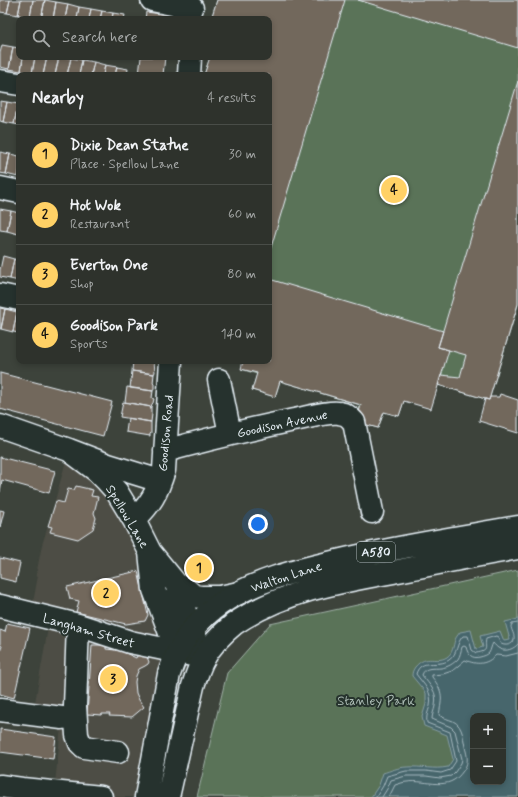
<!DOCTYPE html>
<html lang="en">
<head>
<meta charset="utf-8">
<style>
  body { margin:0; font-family:Mynerve,sans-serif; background:#363a34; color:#f1f3f6 }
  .controls { position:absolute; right:12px; bottom:12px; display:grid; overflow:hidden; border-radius:8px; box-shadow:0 2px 6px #0003 }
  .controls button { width:36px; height:36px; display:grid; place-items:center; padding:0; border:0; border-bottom:1px solid #494d48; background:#2e322c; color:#f1f3f6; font:20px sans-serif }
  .you { position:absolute; left:258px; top:524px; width:14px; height:14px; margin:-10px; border:3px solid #fff; border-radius:50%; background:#1a73e8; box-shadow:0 0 0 6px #1a73e833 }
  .badge { display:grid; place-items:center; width:26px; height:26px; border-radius:50%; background:#ffd166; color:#111; font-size:13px; font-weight:700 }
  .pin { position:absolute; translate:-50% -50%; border:2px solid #fff; box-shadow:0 1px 4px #0006 }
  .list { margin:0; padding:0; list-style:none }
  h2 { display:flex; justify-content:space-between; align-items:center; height:52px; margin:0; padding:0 16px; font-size:17px }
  h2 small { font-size:13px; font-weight:400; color:#a7aaa9 }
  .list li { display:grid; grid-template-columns:26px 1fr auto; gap:12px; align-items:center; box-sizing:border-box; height:60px; padding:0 16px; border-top:1px solid #494d48 }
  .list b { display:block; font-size:15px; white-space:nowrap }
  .list p { margin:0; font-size:13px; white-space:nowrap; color:#a7aaa9 }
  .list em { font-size:13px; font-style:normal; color:#a7aaa9 }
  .icon { flex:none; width:22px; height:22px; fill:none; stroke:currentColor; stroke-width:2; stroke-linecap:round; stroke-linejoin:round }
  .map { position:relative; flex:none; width:518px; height:797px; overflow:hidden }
  .search { position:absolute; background:#2e322c; box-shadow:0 2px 6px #0003; left:16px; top:16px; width:256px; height:44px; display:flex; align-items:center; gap:10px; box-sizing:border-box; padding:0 14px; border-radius:8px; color:#a7aaa9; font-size:15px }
  .panel { position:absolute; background:#2e322c; box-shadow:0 2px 6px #0003; left:16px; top:72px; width:256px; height:292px; border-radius:8px }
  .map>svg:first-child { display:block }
</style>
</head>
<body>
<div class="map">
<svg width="518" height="797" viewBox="0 0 518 797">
  <rect width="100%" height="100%" fill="#3d433b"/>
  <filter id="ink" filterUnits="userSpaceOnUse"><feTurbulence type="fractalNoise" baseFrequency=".025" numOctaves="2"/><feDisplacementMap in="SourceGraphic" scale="8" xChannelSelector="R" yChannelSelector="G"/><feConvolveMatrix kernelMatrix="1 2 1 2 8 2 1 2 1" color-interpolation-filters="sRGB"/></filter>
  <g filter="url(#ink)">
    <path fill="#4d4e45" d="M69 450 134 520 188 634 146 797H102L55 784 62 718 33 714 48 628 29 624 38 576 36 575 42 545 48 526Z"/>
    <path fill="#5a7358" stroke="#a1b2a8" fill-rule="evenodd" d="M217 0H518V305L489 400 438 385 404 401 399 416 384 412 378 428 356 422 360 405 280 381 275 397 252 390 257 374 241 369 269 361V75H204L210 57H269V19H211Z
      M518 570V797H197L227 673 270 624ZM473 716H503V782H473Z"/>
    <path fill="#46666c" stroke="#879ea4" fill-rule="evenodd" d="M518 619V797H371L379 785 383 773C390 771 399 767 407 767 421 766 434 770 448 767L453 759 447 735 424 726 422 717 426 704V693L412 676C412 672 413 670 415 667 427 653 436 664 447 657 453 653 453 646 455 640 456 637 458 635 460 632L471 630 476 649 483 647 480 636 500 631 504 641 510 640 505 622ZM473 716H503V782H473Z"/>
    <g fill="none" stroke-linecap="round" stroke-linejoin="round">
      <path stroke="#a7b9c0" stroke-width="1" d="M376 797 383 786 387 776 406 771H426L441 773 450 770 456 761 450 732 427 723C426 716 428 712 430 706 433 692 424 685 416 674 421 657 438 668 449 660 458 654 456 643 463 636H468L472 650 476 653C490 651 484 648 486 639L496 636 498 637C498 638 500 643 500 643 504 647 514 645 514 639 515 635 511 630 511 626L512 624 518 623
        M382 797 387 789 391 780 406 776H426L440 778 451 776 455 772 461 763 462 759 455 731 451 727 432 719C432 715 434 711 435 706 438 691 430 686 422 675 425 666 434 669 441 668 448 667 453 664 458 659 460 656 461 651 462 647L464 646 466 647C468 655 472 659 480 657 484 656 487 655 489 653 491 650 491 646 493 643 495 645 497 648 500 649 506 652 514 649 518 644
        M389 797 395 785C399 784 403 782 407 782 428 779 448 793 463 771 468 764 468 759 466 751 463 741 464 726 453 721 448 719 443 718 439 715 442 698 444 692 432 677V675L443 674 452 671 465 660C477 665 486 665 496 655L506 656 518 653"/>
    </g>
    <path fill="#72675c" stroke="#e8f1f8" d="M0 0H10L7 13 0 12Z
      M10 0H21L18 15 7 13Z
      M21 0H33L30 17 18 15Z
      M33 0H45L41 19 30 17Z
      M45 0 56 2 53 19H41Z
      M217 0H345L269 254V75H204L210 57H269V19H211Z
      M358 0H518V48Z
      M56 2 68 4 65 19H53Z
      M68 4 79 7 77 19H65Z
      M79 7 91 9 89 19H77Z
      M91 9 102 11 100 19H89Z
      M102 11 113 13 112 19H100Z
      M146 12 170 15 169 19H145Z
      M113 13 125 15 124 19H112Z
      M2 45 13 47 9 69 0 67V53Z
      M13 47 19 48V57H23L21 71 9 69Z
      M23 57H35L32 73 21 71Z
      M35 57H47L43 75 32 73Z
      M47 57H59L55 75H43Z
      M59 57 71 58 67 75H55Z
      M141 57H165L163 75H139Z
      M71 58 82 60 79 75H67Z
      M82 60 94 62 91 75H79Z
      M94 62 105 65 103 75H91Z
      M105 65 117 67 115 75H103Z
      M117 67 128 69 127 75H115Z
      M518 81V304L489 400 438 385 441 375 460 377 466 355 438 347Z
      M0 101 7 102 3 122 0 121Z
      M7 102 18 104 14 124 3 122Z
      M18 104H19V125L14 124Z
      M0 152 10 154 6 174 0 173Z
      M10 154 19 156V170L18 177 6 174Z
      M0 209 11 211 7 231 0 230Z
      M11 211 19 213 18 234 7 231Z
      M3 256 14 259 10 279 0 277V270Z
      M14 259 19 260V281L10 279Z
      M269 279 443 331 438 347 449 350 431 409 404 401 399 416 384 412 378 428 356 422 361 405 280 381 275 397 252 390 257 373 241 369 243 361H269Z
      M0 308 5 309 1 329H0Z
      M5 309 17 312 13 332 1 329Z
      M17 312H19V333L13 332Z
      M133 361H154L155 372 154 374 132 371Z
      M132 371 154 374 153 383 154 384V388L153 391 130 388Z
      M0 373 112 402 103 436 0 409Z
      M127 387 153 391 152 398 154 399 153 403 152 404 151 407 125 402Z
      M500 394 518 400V433L479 421 485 399 489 400 490 397H499Z
      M123 402 151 407V413L152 414 151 422 120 417Z
      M128 418 151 422V433L150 434V436L126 432Z
      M0 457 55 471 49 493 2 480 0 492Z
      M76 486 93 490 91 496 98 497 94 513 96 518 93 529 78 539 50 532 52 527 48 526 56 501 64 503 68 489 74 490Z
      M0 510 4 511 0 527Z
      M0 558 20 563 16 582 0 578Z
      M138 571 148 615 145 621 126 624 76 612 79 601 70 599 67 587Z
      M7 623 30 628 14 698 0 694V652L2 646 0 645V630L5 632Z
      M92 645H106V649L115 650V649H117L136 658 137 656 141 654 146 655 147 657 149 662 148 664 145 666 139 669 136 676 135 682 136 693 139 700 144 707 132 717 109 716 110 714H102V715L87 714Z
      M0 729 56 737 53 759 0 752Z"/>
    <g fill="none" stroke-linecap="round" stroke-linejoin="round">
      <g stroke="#e8f1f8" stroke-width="25">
        <path id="minor" d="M152 0 192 8
          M189 75 190 57
          M0 81 19 84
          M0 188 19 192
          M0 295 19 299
          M219 380 230 434
          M0 426 69 450 108 465 160 481
          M69 450 97 471 107 481 117 492 134 520 150 552 177 585 178 595 204 658
          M165 451C208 439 251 429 294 420 306 418 328 411 339 413 347 414 349 417 354 422L372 512
          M134 520C151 504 157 493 164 470L171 361
          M150 552 154 590 177 652
          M177 585 188 591 194 596 201 597H220L239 593
          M0 606 78 625 130 642 197 656
          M78 625 75 706 77 735 80 743 84 747 118 752
          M0 710 62 718
          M0 786 22 789 101 797"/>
      </g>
      <g stroke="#e8f1f8" stroke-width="25">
        <path id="highway" d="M146 797 169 674C179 644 193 623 220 604 253 581 294 571 333 562 394 547 456 538 518 527
          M168 797 193 686C196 677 199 667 204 658 211 645 223 633 234 624 282 591 342 581 398 571 438 563 478 555 518 548"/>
      </g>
      <use href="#minor" stroke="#26332d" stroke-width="22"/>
      <use href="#highway" stroke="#26332d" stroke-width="22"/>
    </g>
  </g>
  <g text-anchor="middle" stroke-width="4" stroke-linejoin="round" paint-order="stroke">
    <rect fill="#26332d" stroke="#aeb8bb" stroke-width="1" x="357" y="542" width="38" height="20" rx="3"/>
    <g font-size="12" font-weight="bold" fill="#e8f1f8">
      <text x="376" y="556">A580</text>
    </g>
    <g font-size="13" fill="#e8f1f8" stroke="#26332d">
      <text transform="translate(282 423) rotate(-12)" y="5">Goodison Avenue</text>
      <text transform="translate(165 433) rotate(-85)" y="5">Goodison Road</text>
      <text transform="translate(128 516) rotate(59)" y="5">Spellow Lane</text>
      <text transform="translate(286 576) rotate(-18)" y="5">Walton Lane</text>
      <text transform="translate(89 630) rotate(16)" y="5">Langham Street</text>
    </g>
    <g font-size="13" fill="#afbfb8" stroke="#26332d">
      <text x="376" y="705">Stanley Park</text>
    </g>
  </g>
</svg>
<div class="controls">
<button>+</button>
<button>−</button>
</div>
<div class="you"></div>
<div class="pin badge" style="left:199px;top:568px">1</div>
<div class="pin badge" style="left:106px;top:593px">2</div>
<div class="pin badge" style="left:113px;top:679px">3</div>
<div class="pin badge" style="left:394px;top:190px">4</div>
<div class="search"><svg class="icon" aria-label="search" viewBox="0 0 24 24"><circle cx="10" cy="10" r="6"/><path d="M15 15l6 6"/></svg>Search here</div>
<section class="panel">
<h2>Nearby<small>4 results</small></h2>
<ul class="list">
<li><span class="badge">1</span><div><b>Dixie Dean Statue</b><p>Place · Spellow Lane</p></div><em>30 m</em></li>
<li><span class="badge">2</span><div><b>Hot Wok</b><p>Restaurant</p></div><em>60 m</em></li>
<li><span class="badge">3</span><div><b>Everton One</b><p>Shop</p></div><em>80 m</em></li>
<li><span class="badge">4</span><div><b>Goodison Park</b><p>Sports</p></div><em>140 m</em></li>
</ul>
</section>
</div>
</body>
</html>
